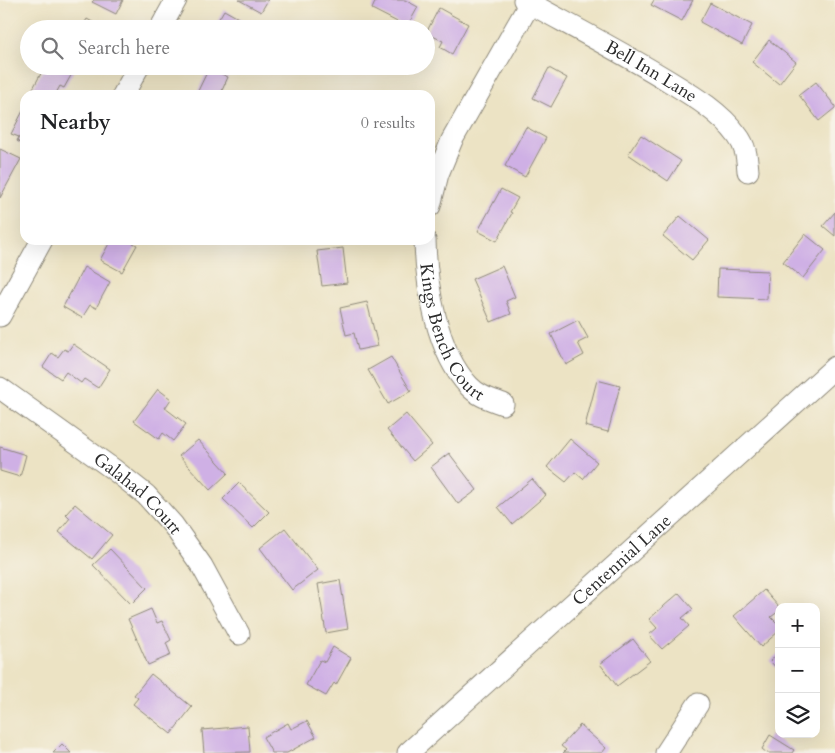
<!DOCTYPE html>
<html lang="en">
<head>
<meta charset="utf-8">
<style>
  body { margin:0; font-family:Cardo,serif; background:#f2f2f2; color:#202124 }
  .controls { position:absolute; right:15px; bottom:15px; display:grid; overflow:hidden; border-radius:10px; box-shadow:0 5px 20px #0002 }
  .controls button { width:45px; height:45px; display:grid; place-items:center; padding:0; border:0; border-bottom:1px solid #e0e0e0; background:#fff; color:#202124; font:25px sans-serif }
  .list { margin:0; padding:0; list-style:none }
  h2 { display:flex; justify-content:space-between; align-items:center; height:65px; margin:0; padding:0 20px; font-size:21px }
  h2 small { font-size:16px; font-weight:400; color:#757577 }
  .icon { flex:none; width:28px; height:28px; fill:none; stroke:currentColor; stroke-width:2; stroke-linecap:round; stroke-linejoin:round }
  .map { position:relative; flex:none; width:835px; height:753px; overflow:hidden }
  .search { position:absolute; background:#fff; box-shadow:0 5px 20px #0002; left:20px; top:20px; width:415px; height:55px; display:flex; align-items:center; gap:12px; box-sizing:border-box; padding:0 18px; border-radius:28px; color:#757577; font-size:19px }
  .panel { position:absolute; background:#fff; box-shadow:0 5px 20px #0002; left:20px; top:90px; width:415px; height:155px; border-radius:15px }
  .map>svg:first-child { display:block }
</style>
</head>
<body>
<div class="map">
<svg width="835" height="753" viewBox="0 0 835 753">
  <rect width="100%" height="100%" fill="#f7f3e8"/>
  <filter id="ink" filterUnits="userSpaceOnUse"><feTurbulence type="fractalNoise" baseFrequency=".02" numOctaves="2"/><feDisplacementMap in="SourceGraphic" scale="10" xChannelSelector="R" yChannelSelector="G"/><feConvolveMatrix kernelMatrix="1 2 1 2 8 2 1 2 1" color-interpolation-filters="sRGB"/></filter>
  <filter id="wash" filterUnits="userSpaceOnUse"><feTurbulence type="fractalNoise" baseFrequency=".0096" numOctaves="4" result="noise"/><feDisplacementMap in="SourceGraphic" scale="20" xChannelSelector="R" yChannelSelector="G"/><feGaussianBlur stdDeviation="1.12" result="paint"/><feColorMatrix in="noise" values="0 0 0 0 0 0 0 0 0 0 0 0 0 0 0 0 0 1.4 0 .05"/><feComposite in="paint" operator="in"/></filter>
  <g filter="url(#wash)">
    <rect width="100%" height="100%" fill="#ece3c4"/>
    <g id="blocks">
      <path fill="#cfb0e5" d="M94 0H123L116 14 92 2Z
        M239 0H268L261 12Z
        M376 0H405L418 7 407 27 372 9Z
        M654 0H693L682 21 651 5Z
        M710 3 752 25 742 45 700 22Z
        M439 8 468 24 452 54 440 47 443 41 426 33Z
        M224 10 242 20 237 29H213Z
        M87 19 105 29H81Z
        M769 40 796 62 779 84 752 62Z
        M45 66H68L74 70 64 88 60 86 55 95H37L31 92Z
        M209 68 228 77 220 95H196Z
        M549 68 567 78 551 107 533 98Z
        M816 82 835 106V108L819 121 799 95Z
        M25 107V146L17 141 19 137 11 134Z
        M526 127 546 138 525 177 505 166Z
        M641 135 681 161 668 181 628 154Z
        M0 149 21 159 0 198Z
        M501 189 518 198 510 212 512 213 497 241 478 231Z
        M835 212V236L823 226Z
        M680 216 709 240 692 260 663 236Z
        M805 234 825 250 803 278 783 262Z
        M111 240H133L131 242 137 245 122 272 100 260Z
        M343 248 347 283 322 286 317 251Z
        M502 266 515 297 506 301 511 314 491 322 472 279Z
        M84 267 110 282 96 308 90 305 82 318 63 307Z
        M718 269 768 271 767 299 717 297Z
        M367 302 378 346 358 350 354 333 346 335 340 308Z
        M578 320 588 338 578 343 584 355 566 365 551 334Z
        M73 344 110 369 98 388 84 379 81 383 66 372 61 379 43 367 52 353 58 357 64 349 68 351Z
        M391 357 411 391 388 404 368 370Z
        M597 380 620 386 608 432 585 426Z
        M158 389 171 399 165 408 186 424 173 441 163 433 159 439 134 421Z
        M406 414 432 445 413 461 387 430Z
        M570 439 597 462 583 479 575 472 566 482 547 467Z
        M198 440 228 473 210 490 179 456Z
        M0 447 26 455 20 477 0 471Z
        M449 453 477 490 458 504 431 467Z
        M532 479 546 495 512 524 498 507Z
        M239 483 269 512 253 528 223 499Z
        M75 504 112 535 92 559 59 532 70 518 66 514Z
        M285 528 318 570 292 590 260 548Z
        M110 549 147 588 131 604 93 565Z
        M340 580 348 629 326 633 318 584Z
        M764 590 779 607V611L771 617 779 625V631L761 647 734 616Z
        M679 593 693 609 682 618 689 626 662 649 649 635 657 628 649 619Z
        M151 609 157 623 162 621 171 640 166 643 171 655 148 665 128 619Z
        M633 639 650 661 617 686 600 664Z
        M333 647 351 658 336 685 334 683 326 696 306 685 320 660 325 662Z
        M779 653V671L770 661Z
        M151 674 192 707 171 734 133 704 138 698 134 695Z
        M307 721 316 737 287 753H272L263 737 288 723 291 729Z
        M580 725 606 748 602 753H563L566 750 561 746Z
        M248 726 250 752 204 753 202 730Z
        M770 735 794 750 792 753H767L762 749Z
        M62 744 71 753H53Z"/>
    </g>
  </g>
  <g filter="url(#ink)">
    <use href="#blocks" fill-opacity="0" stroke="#8c8778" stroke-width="1"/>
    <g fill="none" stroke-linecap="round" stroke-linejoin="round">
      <g stroke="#8c8778" stroke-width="23">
        <g id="minor">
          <path id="s1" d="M524 0C573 27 624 53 672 83 695 97 721 113 737 135 746 146 747 158 748 171"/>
          <path d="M160 29 176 0"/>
          <path d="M123 95 139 66"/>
          <path d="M430 206 438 174 452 140 530 3"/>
          <path id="s2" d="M425 240C426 285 437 353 469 386 478 396 490 399 503 404"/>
          <path d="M0 316 42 240"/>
          <path id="s3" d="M0 388 113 469 146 495 173 525 202 566 239 634"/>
          <path id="s4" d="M408 753 835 367"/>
          <path d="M666 753 698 704"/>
        </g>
      </g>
      <use href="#minor" stroke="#fff" stroke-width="21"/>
    </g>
  </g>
  <g text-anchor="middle" stroke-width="5" stroke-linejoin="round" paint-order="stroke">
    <g font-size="18" fill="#2b2b2b" stroke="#f7f3e8">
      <text dy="6" stroke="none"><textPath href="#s1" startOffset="146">Bell Inn Lane</textPath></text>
      <text dy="6" stroke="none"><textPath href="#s2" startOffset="98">Kings Bench Court</textPath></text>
      <text dy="6" stroke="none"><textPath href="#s3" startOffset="174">Galahad Court</textPath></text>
      <text dy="6" stroke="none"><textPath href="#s4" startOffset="288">Centennial Lane</textPath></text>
    </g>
  </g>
</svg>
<div class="controls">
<button>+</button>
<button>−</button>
<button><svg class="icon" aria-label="layers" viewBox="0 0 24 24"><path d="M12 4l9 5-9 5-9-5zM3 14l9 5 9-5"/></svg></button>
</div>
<div class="search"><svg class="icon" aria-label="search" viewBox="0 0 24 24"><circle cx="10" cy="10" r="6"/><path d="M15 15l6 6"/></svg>Search here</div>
<section class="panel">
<h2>Nearby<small>0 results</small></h2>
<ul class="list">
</ul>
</section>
</div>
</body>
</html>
